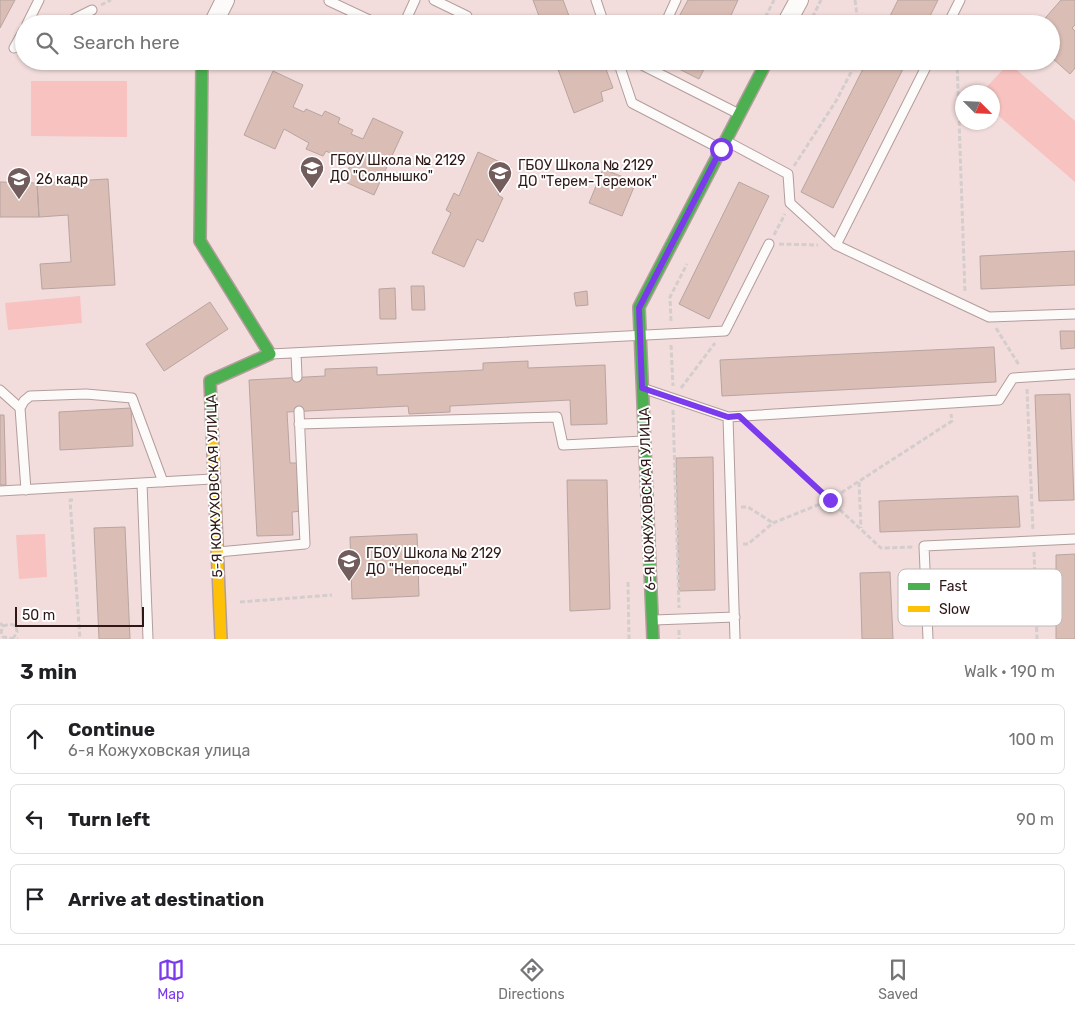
<!DOCTYPE html>
<html lang="en">
<head>
<meta charset="utf-8">
<style>
  body { margin:0; font-family:Rubik,sans-serif; background:#f6f6f6; color:#202124 }
  .compass { position:absolute; left:955px; top:85px; width:45px; height:45px; border-radius:50%; background:#fff; box-shadow:0 1px 4px #0004; rotate:114deg }
  .scale { position:absolute; left:15px; bottom:12px; width:129px; box-sizing:border-box; padding-left:5px; border:2px solid #2e1717; border-top:0; font-size:14px; line-height:18px; white-space:nowrap; color:#2e1717; -webkit-text-stroke:4px #fff; paint-order:stroke }
  .stop { position:absolute; width:15px; height:15px; margin:-11px; border:4px solid #7c3aed; border-radius:50%; background:#fff }
  .stop.end { background:#7c3aed; border-color:#fff; box-shadow:0 1px 5px #0008 }
  .list { margin:0; padding:0; list-style:none }
  h2 { display:flex; justify-content:space-between; align-items:center; height:65px; margin:0; padding:0 20px; font-size:21px }
  h2 small { font-size:16px; font-weight:400; color:#757577 }
  .list li { display:grid; grid-template-columns:32px 1fr auto; gap:15px; align-items:center; box-sizing:border-box; height:70px; margin:0 10px 10px; padding:0 10px; border:1px solid #e0e0e0; border-radius:8px }
  .list b { display:block; font-size:19px; white-space:nowrap }
  .list p { margin:0; font-size:16px; white-space:nowrap; color:#757577 }
  .list em { font-size:16px; font-style:normal; color:#757577 }
  .icon { flex:none; width:28px; height:28px; fill:none; stroke:currentColor; stroke-width:2; stroke-linecap:round; stroke-linejoin:round }
  .map { position:relative; flex:none; width:1075px; height:639px; overflow:hidden }
  .search { position:absolute; background:#fff; box-shadow:0 1px 4px #0004; left:15px; right:15px; top:15px; height:55px; display:flex; align-items:center; gap:12px; box-sizing:border-box; padding:0 18px; border-radius:28px; color:#757577; font-size:19px }
  .sheet { height:305px; background:#fff }
  nav { display:flex; justify-content:space-around; align-items:center; box-sizing:border-box; height:70px; border-top:1px solid #e0e0e0; background:#fff; font-size:14px; color:#757577 }
  nav a { display:grid; justify-items:center; gap:2px }
  nav .on { color:#7c3aed }
  .map>svg:first-child { display:block }
</style>
</head>
<body>
<div class="map">
<svg width="1075" height="639" viewBox="0 0 1075 639">
  <rect width="100%" height="100%" fill="#f2dddc"/>
  <path fill="#f7c2bf" d="M1009 63 1075 121V182L993 111 992 92H982Z
    M31 81H127V137L31 136Z
    M80 296 82 323 8 330 5 303Z
    M45 534 47 577 19 579 16 535Z"/>
  <path fill="#dabeb6" stroke="#b8a4a0" d="M0 0H15L0 28Z
    M533 0H563L572 24H542Z
    M688 0H738L727 24H675Z
    M898 0H938L926 24H886Z
    M1061 0H1075V25L1072 28 1075 31V68L1070 74 1051 57V24H1040Z
    M555 61H586V63L603 61 613 88 601 92 603 101 574 113Z
    M663 61H708L699 79Z
    M867 61H907L833 208 801 192Z
    M273 71 303 85 293 107 304 112 306 109 322 116 325 111 340 118 338 123 353 130 351 134 363 139 373 118 403 132 374 195 343 181 353 159 343 155 341 158 326 151 323 156 306 149 309 143 284 129 275 149 244 135Z
    M478 152 511 167 498 195 503 198 483 242 477 239 464 267 432 253 451 213 446 210 454 193 459 196Z
    M603 169 636 182 622 216 589 203Z
    M108 179 115 285 42 289 40 264 71 262 68 215 39 217 37 183Z
    M0 182 37 183 39 217H0Z
    M739 182 769 196 709 319 679 304Z
    M1075 251V285L981 289 980 256Z
    M411 286H424L425 310H412Z
    M395 288 396 319H380L379 289Z
    M587 291 588 305 576 306 574 293Z
    M210 302 228 329 164 371 146 344Z
    M1060 331H1075V348L1061 349Z
    M994 347 996 382 722 396 720 360Z
    M528 361V368L605 365 607 424 571 425 570 400 450 406V412L409 414 408 406 287 412 290 463H300L302 511 292 512 293 535 257 536 249 380 325 376V369L377 367V375L483 370V363Z
    M1070 394 1074 500 1039 501 1035 395Z
    M131 408 133 446 60 450 59 412Z
    M0 415H4L6 485H0Z
    M713 457 715 590 679 591 676 458Z
    M567 480H607L610 609 570 611Z
    M1018 496 1020 527 880 532 879 501Z
    M125 527 130 639H99L94 528Z
    M417 534 419 596 352 599 350 537Z
    M1075 554V639H1056V555Z
    M890 572 893 639H862L860 573Z"/>
  <g fill="none" stroke-linecap="round" stroke-linejoin="round">
    <g stroke="#b29d9c" stroke-width="11">
      <path id="lane" d="M434 0 467 16 463 24
        M596 0 604 24
        M329 1 378 24
        M27 24 39 0
        M64 24 92 10
        M404 24 415 0
        M665 24 676 0
        M948 24 960 0
        M24 30 14 48 24 44
        M618 61 632 103 719 148
        M646 61 644 66 737 113
        M728 142 788 174 790 203 836 245 989 317 1075 314
        M836 245 929 61
        M296 353 297 377
        M271 354 725 331 769 244
        M645 389 728 417 999 400 1013 378 1075 374
        M0 390 20 408 26 490
        M20 408 24 401 30 396 86 394 132 398 163 482
        M728 417 735 639
        M299 424 557 417 563 445 643 441
        M142 483 148 639
        M0 491 212 479
        M218 552 305 544 299 411
        M654 620 735 617
        M928 639 924 546 1075 539"/>
    </g>
    <g stroke="#b29d9c" stroke-width="20">
      <path id="street" d="M213 24 225 0
        M786 24 799 0"/>
    </g>
    <g stroke="#b29d9c" stroke-width="14">
      <path id="fast" d="M202 61 200 241 270 354 210 381 212 428
        M653 639 639 307 767 61"/>
    </g>
    <g stroke="#b29d9c" stroke-width="14">
      <path id="slow" d="M212 428 221 639"/>
    </g>
    <path stroke="#d3cdcc" stroke-width="3" stroke-dasharray="5 2.5" stroke-linecap="butt" d="M855 0 858 24
      M101 5 111 0
      M762 24 774 0
      M809 24 821 0
      M957 61 965 293
      M794 166 836 101 857 61
      M774 235 785 214
      M779 244 818 245
      M671 321 670 297 687 264
      M996 328 1019 365
      M671 345 673 386
      M681 388 715 343
      M1027 389 1033 531
      M673 410 679 608
      M752 428 881 548 914 547
      M859 482 861 528
      M73 500H70L80 639
      M741 507H748L773 523
      M743 544H748L773 523 830 500 952 421 951 414
      M1034 552 1037 639
      M628 582 629 639
      M240 602 332 595
      M0 623 3 626 1 632 3 637 18 639
      M3 626 10 624 16 626 17 632 14 637
      M679 630V639"/>
    <use href="#lane" stroke="#fdfafa" stroke-width="9"/>
    <use href="#street" stroke="#fdfafa" stroke-width="18"/>
    <use href="#fast" stroke="#4caf50" stroke-width="11"/>
    <use href="#slow" stroke="#ffc107" stroke-width="11"/>
  </g>
  <g fill="none" stroke-linecap="round" stroke-linejoin="round">
    <path stroke="#7c3aed" stroke-width="6" d="M721 149 639 308 642 388 728 417 739 416 830 500"/>
  </g>
  <defs>
    <g id="school-pin" transform="scale(1.25)"><path d="M0 17L-7.5 6A9.5 9.5 0 1 1 7.5 6Z" fill="#735c5c" stroke="#fff"/><path d="M0-5L7-2L0 1L-7-2ZM-4 1L0 2.5L4 1V4Q0 6-4 4Z" fill="#fff"/></g>
    <g id="university-pin" transform="scale(1.25)"><path d="M0 17L-7.5 6A9.5 9.5 0 1 1 7.5 6Z" fill="#735c5c" stroke="#fff"/><path d="M0-5L7-2L0 1L-7-2ZM-4 1L0 2.5L4 1V4Q0 6-4 4Z" fill="#fff"/></g>
  </defs>
  <g fill-rule="evenodd">
    <use href="#school-pin" x="312" y="168"/>
    <use href="#school-pin" x="500" y="173"/>
    <use href="#university-pin" x="19" y="179"/>
    <use href="#school-pin" x="349" y="561"/>
  </g>
  <g text-anchor="middle" stroke-width="4" stroke-linejoin="round" paint-order="stroke">
    <g font-size="14" fill="#2e1717" stroke="#fff" text-anchor="start">
      <text x="330" y="165">ГБОУ Школа № 2129<tspan x="330" dy="16">ДО "Солнышко"</tspan></text>
      <text x="518" y="170">ГБОУ Школа № 2129<tspan x="518" dy="16">ДО "Терем-Теремок"</tspan></text>
      <text x="36" y="184">26 кадр</text>
      <text x="366" y="558">ГБОУ Школа № 2129<tspan x="366" dy="16">ДО "Непоседы"</tspan></text>
    </g>
    <g font-size="14" fill="#2e1717" stroke="#fff">
      <text transform="translate(214 486) rotate(-92)" y="5">5-Я КОЖУХОВСКАЯ УЛИЦА</text>
      <text transform="translate(647 499) rotate(-92)" y="5">6-Я КОЖУХОВСКАЯ УЛИЦА</text>
    </g>
  </g>
  <rect x="898" y="569" width="164" height="57" rx="8" fill="#fff" stroke="#c0b9b9" stroke-width="1"/>
  <rect x="908" y="583" width="22" height="7" fill="#4caf50"/>
  <rect x="908" y="606" width="22" height="6" fill="#ffc107"/>
  <g font-size="14" fill="#2e1717">
    <text x="939" y="591">Fast</text>
    <text x="939" y="614">Slow</text>
  </g>
</svg>
<svg class="compass" viewBox="-18 -18 36 36"><path d="M0-13l5 13h-10z" fill="#e53935"/><path d="M0 13l5-13h-10z" fill="#757577"/></svg>
<div class="scale">50 m</div>
<div class="stop" style="left:721px;top:149px"></div>
<div class="stop end" style="left:830px;top:500px"></div>
<div class="search"><svg class="icon" aria-label="search" viewBox="0 0 24 24"><circle cx="10" cy="10" r="6"/><path d="M15 15l6 6"/></svg>Search here</div>
</div>
<section class="sheet">
<h2>3 min<small>Walk · 190 m</small></h2>
<ul class="list">
<li><svg class="icon" aria-label="ahead" viewBox="0 0 24 24"><path d="M12 20V5M6 11l6-6 6 6"/></svg><div><b>Continue</b><p>6-я Кожуховская улица</p></div><em>100 m</em></li>
<li><svg class="icon" aria-label="left" viewBox="0 0 24 24"><path d="M17 20v-9H6M10 6l-5 5 5 5"/></svg><div><b>Turn left</b></div><em>90 m</em></li>
<li><svg class="icon" aria-label="arrive" viewBox="0 0 24 24"><path d="M6 21V4h12l-3 4 3 4H6"/></svg><div><b>Arrive at destination</b></div></li>
</ul>
</section>
<nav>
<a class="on"><svg class="icon" aria-label="map" viewBox="0 0 24 24"><path d="M3 6l6-2 6 2 6-2v14l-6 2-6-2-6 2zM9 4v14M15 6v14"/></svg>Map</a>
<a><svg class="icon" aria-label="directions" viewBox="0 0 24 24"><path d="M12 3l9 9-9 9-9-9zM9 14v-3h6M13 9l2 2-2 2"/></svg>Directions</a>
<a><svg class="icon" aria-label="saved" viewBox="0 0 24 24"><path d="M7 4h10v16l-5-4-5 4z"/></svg>Saved</a>
</nav>
</body>
</html>
